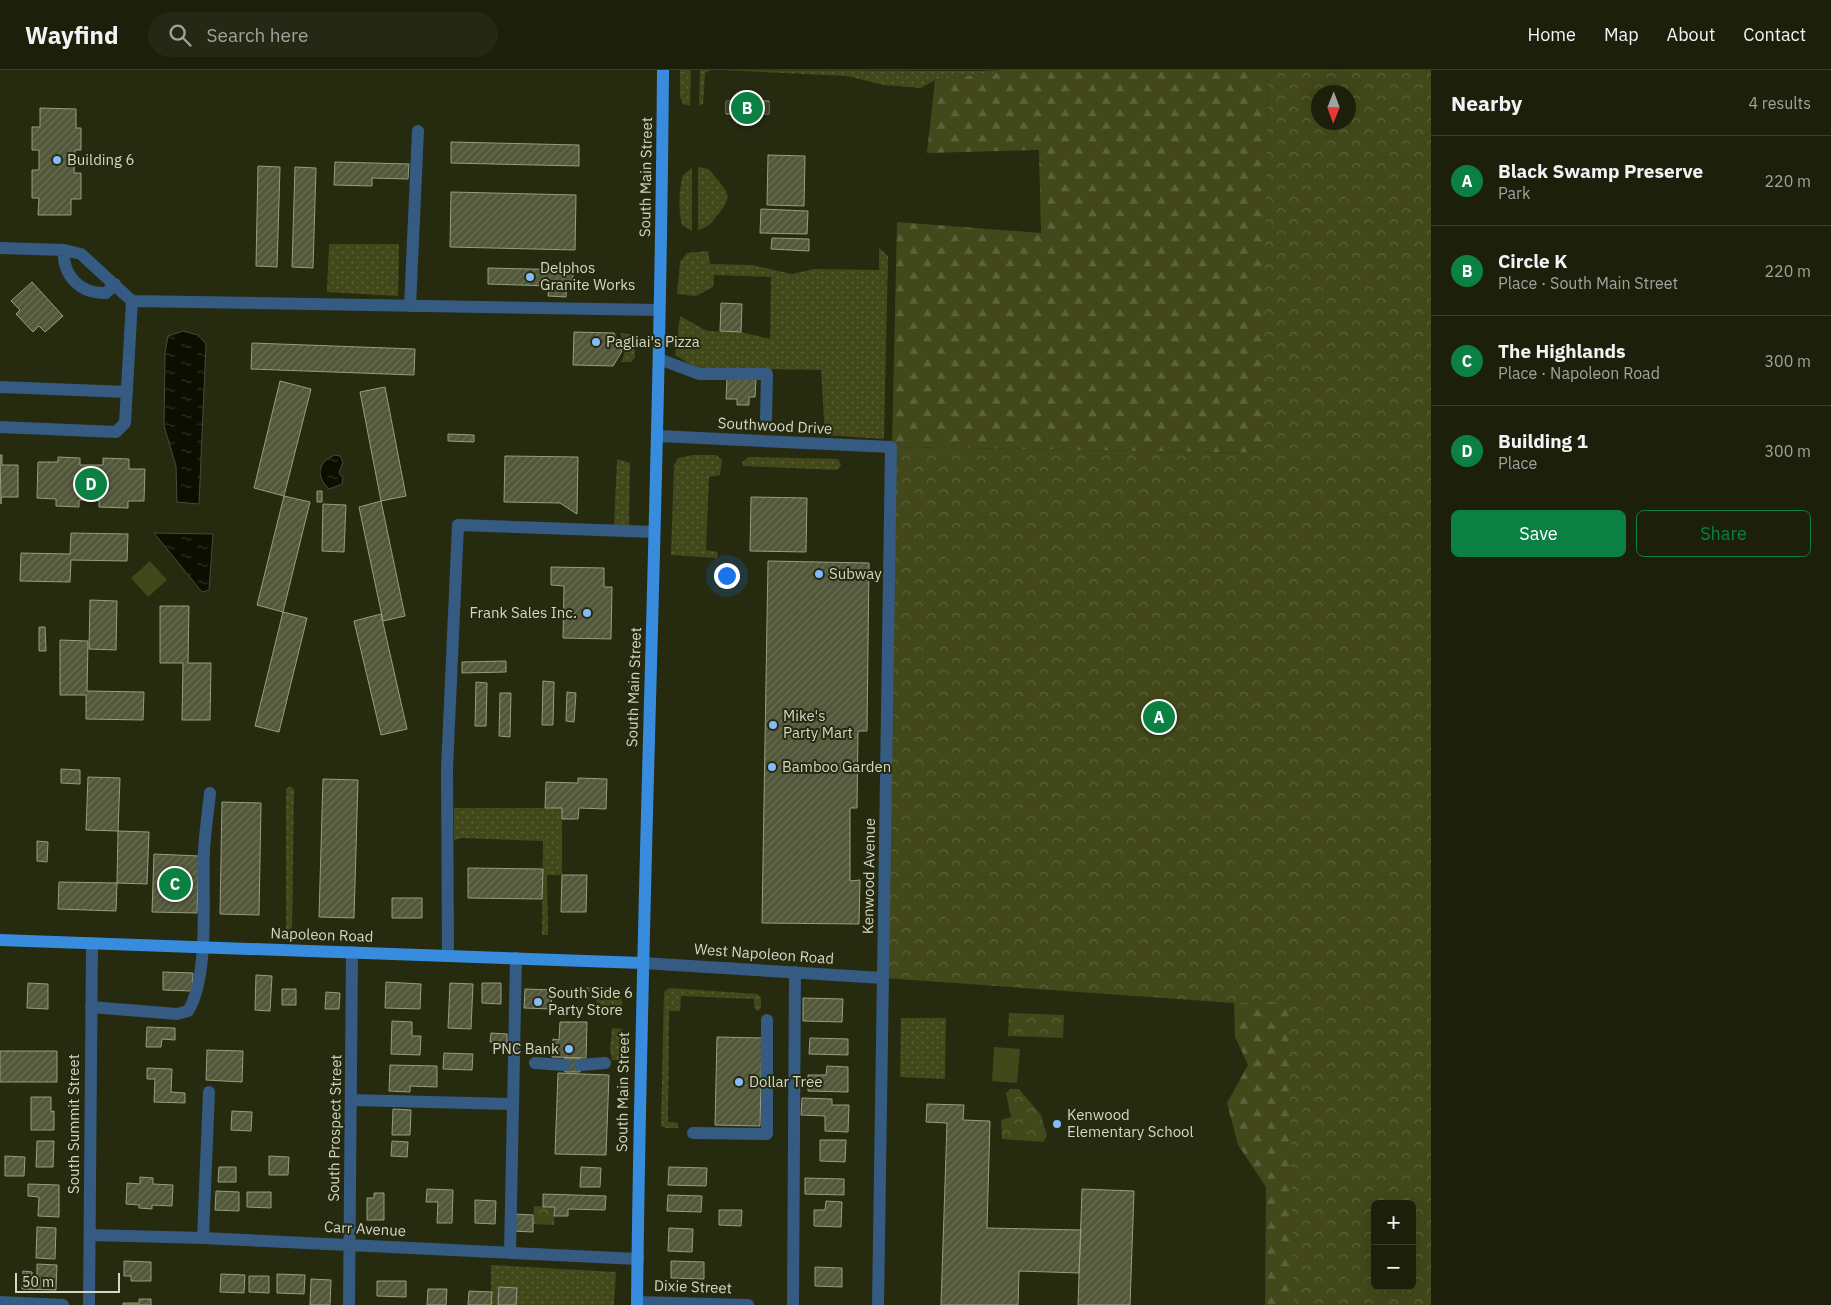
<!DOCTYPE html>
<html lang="en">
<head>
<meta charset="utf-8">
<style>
  body { margin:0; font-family:"IBM Plex Sans",sans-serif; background:#252814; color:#f1f3f6 }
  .controls { position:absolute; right:15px; bottom:15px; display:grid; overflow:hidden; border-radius:8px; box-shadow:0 5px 20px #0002 }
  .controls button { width:45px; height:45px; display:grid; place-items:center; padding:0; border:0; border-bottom:1px solid #3a3e2c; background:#1c200b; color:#f1f3f6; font:25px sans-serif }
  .compass { position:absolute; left:1311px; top:15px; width:45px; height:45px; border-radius:50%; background:#1c200b; box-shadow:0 5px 20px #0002; rotate:181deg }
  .scale { position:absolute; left:15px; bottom:12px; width:105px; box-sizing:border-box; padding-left:5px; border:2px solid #d4d7c7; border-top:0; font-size:14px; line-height:18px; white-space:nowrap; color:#d4d7c7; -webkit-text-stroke:4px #262a0f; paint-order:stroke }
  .you { position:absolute; left:726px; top:505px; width:18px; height:18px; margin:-12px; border:4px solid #fff; border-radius:50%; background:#1a73e8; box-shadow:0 0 0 8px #1a73e833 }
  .badge { display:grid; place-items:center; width:32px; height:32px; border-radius:50%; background:#0b8043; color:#fff; font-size:16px; font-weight:700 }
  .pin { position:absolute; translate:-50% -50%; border:2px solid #fff; box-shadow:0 1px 5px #0006 }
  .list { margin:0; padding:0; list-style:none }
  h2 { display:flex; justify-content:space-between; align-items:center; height:65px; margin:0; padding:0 20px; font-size:21px }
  h2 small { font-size:16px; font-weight:400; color:#a0a39d }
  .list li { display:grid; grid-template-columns:32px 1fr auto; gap:15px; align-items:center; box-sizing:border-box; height:90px; padding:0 20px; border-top:1px solid #3a3e2c }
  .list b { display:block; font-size:19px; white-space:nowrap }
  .list p { margin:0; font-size:16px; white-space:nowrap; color:#a0a39d }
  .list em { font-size:16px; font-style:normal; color:#a0a39d }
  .actions { display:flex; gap:10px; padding:15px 20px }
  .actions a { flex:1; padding:11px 0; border:1px solid #0b8043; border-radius:8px; text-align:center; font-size:18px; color:#0b8043 }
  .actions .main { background:#0b8043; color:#fff }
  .icon { flex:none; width:28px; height:28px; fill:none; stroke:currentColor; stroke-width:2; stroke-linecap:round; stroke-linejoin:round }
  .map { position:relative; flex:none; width:1431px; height:1235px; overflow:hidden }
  header { display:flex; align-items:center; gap:30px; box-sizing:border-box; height:70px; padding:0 25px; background:#1c200b; border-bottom:1px solid #3a3e2c }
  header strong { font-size:24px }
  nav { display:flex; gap:28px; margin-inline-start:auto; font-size:18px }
  .search { width:350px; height:45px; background:#252814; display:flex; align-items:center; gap:12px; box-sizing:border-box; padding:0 18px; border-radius:28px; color:#a0a39d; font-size:19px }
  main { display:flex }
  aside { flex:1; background:#1c200b }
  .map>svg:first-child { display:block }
</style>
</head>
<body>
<header>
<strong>Wayfind</strong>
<div class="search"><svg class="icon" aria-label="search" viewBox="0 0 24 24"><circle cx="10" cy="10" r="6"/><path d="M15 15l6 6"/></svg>Search here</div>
<nav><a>Home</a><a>Map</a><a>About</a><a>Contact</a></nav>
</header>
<main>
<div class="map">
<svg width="1431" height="1235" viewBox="0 0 1431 1235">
  <defs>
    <pattern id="grass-dots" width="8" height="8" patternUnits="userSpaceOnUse" patternTransform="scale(1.25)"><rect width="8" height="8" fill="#42481a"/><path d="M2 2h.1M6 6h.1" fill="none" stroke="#5c623a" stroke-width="1.8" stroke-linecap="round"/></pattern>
    <pattern id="forest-firs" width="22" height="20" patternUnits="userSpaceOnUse" patternTransform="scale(1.25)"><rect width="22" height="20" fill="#42481a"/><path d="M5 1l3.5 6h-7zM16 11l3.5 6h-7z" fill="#5c623a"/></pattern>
    <pattern id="park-crowns" width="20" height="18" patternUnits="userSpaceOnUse" patternTransform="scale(1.25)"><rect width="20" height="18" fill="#42481a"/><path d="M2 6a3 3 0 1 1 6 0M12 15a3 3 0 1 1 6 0" fill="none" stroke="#5c623a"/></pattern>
    <pattern id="water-ripples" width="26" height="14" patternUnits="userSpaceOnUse" patternTransform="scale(1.25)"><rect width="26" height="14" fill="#0c0f00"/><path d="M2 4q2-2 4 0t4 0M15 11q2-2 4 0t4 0" fill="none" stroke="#2e3124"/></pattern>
    <pattern id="building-hatch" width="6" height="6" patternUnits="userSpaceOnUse" patternTransform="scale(1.25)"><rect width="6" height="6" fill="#52573a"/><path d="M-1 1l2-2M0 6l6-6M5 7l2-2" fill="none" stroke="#6a6e55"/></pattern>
  </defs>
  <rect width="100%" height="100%" fill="#262a0f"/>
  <path fill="url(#grass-dots)" d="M680 0H691L690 36 683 34 680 27Z
    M700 0H711L705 3 703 34 699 36Z
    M721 0 979 1 1002 0 1001 2 935 10 921 18 884 15 847 6Z
    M698 97 709 99C726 122 737 123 716 147 710 155 707 158 698 160Z
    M692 98V161L682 155C678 140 679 119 683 105Z
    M329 174H399L398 226 327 222Z
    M879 178 888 186 884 369 825 365 821 300 696 298 675 285 680 246 707 261 741 262 770 269 771 207 714 205 713 217 696 226 677 224 680 192 687 183 708 181 710 194 752 195 792 204 814 199 879 200Z
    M620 263 631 264 635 267V287L631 292H621C627 281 625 275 620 263Z
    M693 385H716L722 390 720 405 709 407 706 480 718 482 717 488 671 485 674 395 678 388Z
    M749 387 838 389 841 395 837 400 743 396 742 392Z
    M617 389 630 393 629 455H614Z
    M290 716 294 719 292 858 288 861 286 860V719Z
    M454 738H562V805H547L548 865H542L543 771 462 768 454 770Z
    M586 917 614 918 621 925 623 944 596 943 597 923 586 922Z
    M669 918 757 924 761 927V938L758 941 754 938V929L681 926 680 941H669L668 1052 678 1053V1058H666L661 1056 664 922Z
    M901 948H946L945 1009 900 1007Z
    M612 958 622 959V990H612L610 979Z
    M491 1195 616 1202 614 1235H491Z"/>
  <path fill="url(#forest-firs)" fill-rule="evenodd" d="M1002 0H1268L1263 383 892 377 897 152 1041 163 1039 80 927 83 935 10 1001 2Z
    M1431 927V1235H1265L1266 1117 1238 1075 1227 1033 1248 995 1235 967 1234 933ZM1375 1134H1412V1216H1375Z"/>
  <path fill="url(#park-crowns)" fill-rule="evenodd" d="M1268 0H1431V1235H1294L1288 932 1234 933 884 908 892 377 1262 383ZM1318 22H1348V52H1318ZM1375 1134H1412V1216H1375Z
    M1009 943 1064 945 1063 968 1008 966Z
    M1010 1019H1019L1041 1045 1047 1066 1043 1072 1002 1069 1001 1050 1011 1047 1006 1023Z
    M534 1136 555 1137 554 1155 533 1154Z"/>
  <path fill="#42481a" d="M150 491 167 510 148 527 131 508Z
    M994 977 1020 979 1017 1013 992 1011Z"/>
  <path fill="url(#water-ripples)" stroke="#484b3c" d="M183 261 198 265 206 274 199 434 177 432 176 396 164 356 165 283 168 266Z
    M335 385 340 386 343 392 339 403 343 408 342 414 329 419C315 406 318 391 335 385Z
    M154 463 213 464 209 520 202 522Z"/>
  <path fill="url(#building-hatch)" stroke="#979d7e" d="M726 31H769V44H726Z
    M40 38 76 39V58H81V80H75L74 103H81V129H71V145H38L39 128H32V100H39V80H32V57H40Z
    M451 72 579 75V96L451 93Z
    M768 85 805 86 804 136 767 135Z
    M335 92 409 94 408 109 372 108V116L334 115Z
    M258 96 280 97 277 197 256 196Z
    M295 97 316 98 313 198 292 197Z
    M451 122 576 125 575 180 450 177Z
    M761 139 808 141 807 164 760 163Z
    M772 168 809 169V181L771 179Z
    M488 198 573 200V216H567L566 227 548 226 549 216 488 214Z
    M32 212 63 246 45 262 39 256 33 262 16 244 20 240 11 231Z
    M721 233 742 234 741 262 720 261Z
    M574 262 614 263 622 281 613 296 573 295Z
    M252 273 415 279 414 305 251 299Z
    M727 308H756L755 327H749V335H737V329H726Z
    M280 311 311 319 284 426 254 418Z
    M385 317 406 426 381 431 360 322Z
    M448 364 474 365V372L448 371Z
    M0 385H2V395H18V427H1V434Z
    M505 386 578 387 577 444 560 433 504 432Z
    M58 387 80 388V395H103V388L129 389V399H145L144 431H128V438L99 437V430H79V437L56 436V429L37 428 38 392H58Z
    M317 421H322V432H317Z
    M284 426 310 432 283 542 257 535Z
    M751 427 807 428 806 482 750 481Z
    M381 431 405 546 383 551 359 437Z
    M323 434 346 435 344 482 322 481Z
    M71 463 128 464 127 491 71 490 70 512 20 511 21 483 70 484Z
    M768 491 869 493 867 661H858L857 738H850V811L860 810 859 854 762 853Z
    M551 497 604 498V517H612L611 569 563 568 564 516 551 515Z
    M90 530 117 531 116 580 89 579Z
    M160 536H189L188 593H211L210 650H182L183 593H160Z
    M283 542 307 548 279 662 255 656Z
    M381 544 407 659 381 665 354 551Z
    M39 557H45L46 581H39Z
    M60 570 88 571 87 621 144 622 143 650 86 649V625H60Z
    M506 591V602L462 603V592Z
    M543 611 554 612 553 655H542Z
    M476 612 487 613 486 656H475Z
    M567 622 576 623 574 652 566 651Z
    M500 623H511L510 667 499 666Z
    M61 699 80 700V714L61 713Z
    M88 707 120 708 118 761 86 760Z
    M578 708 607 709 606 739 579 738 578 749H562V738H545L546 712 578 713Z
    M323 709 358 710 354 848 319 847Z
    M222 732 261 733 259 845 220 844Z
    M118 761 149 762 147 814 117 813Z
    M37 771 48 772 47 792 37 791Z
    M154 784 199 786 197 843 152 842Z
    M468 798 543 799 542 829 468 828Z
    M562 805H587L586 842H561Z
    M59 812 117 813 116 841 58 839Z
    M392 828H422V848H392Z
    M163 902 193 903 192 921 163 920Z
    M256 905 272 906 270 941 255 940Z
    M386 912 421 914 420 939 385 938Z
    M28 913 48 914V939L27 938Z
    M450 913 473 914 471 959 448 958Z
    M482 913H501V934L482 933Z
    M282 919H296V935H282Z
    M525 919 552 920 551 939 524 938Z
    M326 922 340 923 339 939H325Z
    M803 928 843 929 842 952 803 951Z
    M392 951 412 952V966H421L420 985 391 984Z
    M560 952H587L586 988 552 987 553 969 559 970Z
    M147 957 175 958V970L162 969 161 977H146Z
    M491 963 507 964V973L490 972Z
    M717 967 762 968 760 1056 715 1055Z
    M810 968 848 969V985L809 984Z
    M207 980 243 981 242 1012 206 1010Z
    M0 981H57V1012H0Z
    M444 983 473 984 472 1000 443 999Z
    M565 988H580V1002H565Z
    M390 995 437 996V1017L410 1016V1022L389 1021Z
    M827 996 848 997V1022L808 1021V1005H826Z
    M147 998 172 999 171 1022 185 1023V1033L154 1032 155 1009H147Z
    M558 1003 609 1005 606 1085 555 1084Z
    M31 1027H51V1042L54 1041V1060H31Z
    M802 1028 832 1029V1035H849L848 1062 825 1061V1046L801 1045Z
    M927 1034 964 1035 963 1050 990 1051 987 1158 1081 1160 1079 1203 1019 1201 1018 1235H941L947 1053 926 1052Z
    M393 1039 411 1040 410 1065H392Z
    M232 1041 252 1042 251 1061 231 1060Z
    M820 1070H846L845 1092 820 1091Z
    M37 1071H54L53 1097H36Z
    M392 1071 408 1072 407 1087 391 1086Z
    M5 1086 25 1087 24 1106H5Z
    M269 1086 289 1087 288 1105H269Z
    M219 1097H236V1112H218Z
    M581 1097 601 1098 600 1117H580Z
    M669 1097 707 1098 706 1116 668 1115Z
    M140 1107 153 1108V1114L173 1115 172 1136 152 1135V1139L139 1138V1135L126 1134 127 1113 140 1114Z
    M805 1108 844 1109V1125L805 1124Z
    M28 1114 59 1115V1147L38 1146 39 1127 28 1126Z
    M427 1119 453 1120 452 1153H437L438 1132H426Z
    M1082 1119 1134 1121 1130 1235H1078Z
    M216 1121 239 1122V1141L215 1140Z
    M247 1122H271V1138L247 1137Z
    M374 1123H384V1150H367V1128H374Z
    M543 1124 606 1126 605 1140 568 1139V1146H554L555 1137H543Z
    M668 1125 702 1126 701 1142 667 1141Z
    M475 1130 496 1131 495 1154 475 1153Z
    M826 1131 842 1132 841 1157 814 1156V1140H825Z
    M719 1140H742L741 1156 719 1155Z
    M513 1144 533 1145V1162L512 1161Z
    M37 1157 56 1158 55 1189 36 1188Z
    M669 1158 693 1159 692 1182 668 1181Z
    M124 1191 151 1192V1211H131V1206H124Z
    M671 1191 704 1192V1209L671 1208Z
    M37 1194 57 1195 56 1220 22 1219 23 1201 32 1202V1211L37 1212Z
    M815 1197 842 1198V1217L815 1216Z
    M221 1204 245 1205 244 1223 220 1222Z
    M277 1204 305 1205 304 1224 277 1223Z
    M249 1206H269V1223L249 1222Z
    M311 1209 331 1210 330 1235H310Z
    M377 1211H406V1227L377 1226Z
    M499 1217 517 1218 516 1235H498Z
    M428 1219H447L446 1235H427Z
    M469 1221 492 1222 491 1235H468Z
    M139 1229H151V1235H123V1233H139Z"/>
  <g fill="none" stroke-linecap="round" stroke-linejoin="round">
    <path stroke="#40442b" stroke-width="12" stroke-dasharray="12 6" stroke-linecap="butt" d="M726 37 769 38"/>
    <path stroke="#355b82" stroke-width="12" d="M0 178 64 180 81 184 132 231 659 240
      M64 180C62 206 81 224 106 223L115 214
      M410 236 418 61
      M659 289 699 304H767L766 348
      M0 317 127 322
      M0 357 116 362 125 353 132 231
      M658 366 891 377 878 1235
      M448 886 447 699 458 455 654 462
      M642 893 883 908
      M91 937 177 944 188 941C210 906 202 824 204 781 205 762 208 742 210 723
      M535 993 565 995
      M580 995 605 993
      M351 1030 512 1034
      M693 1063 767 1064V950
      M90 1165 203 1168 638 1189
      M203 1168 209 1022
      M510 1183 516 888
      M0 1232 63 1235
      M637 1232 748 1235
      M89 1235 92 873
      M349 1235 352 882
      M793 1235 795 902"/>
    <path stroke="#388cdd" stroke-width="12" d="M0 870 642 893
      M637 1235C641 823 660 412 663 0"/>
  </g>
  <g fill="#82bcfa" stroke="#262a0f" stroke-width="2">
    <circle cx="57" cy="90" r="5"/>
    <circle cx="530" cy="207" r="5"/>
    <circle cx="596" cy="272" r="5"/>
    <circle cx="819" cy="504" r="5"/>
    <circle cx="587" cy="543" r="5"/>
    <circle cx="773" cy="655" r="5"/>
    <circle cx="772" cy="697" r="5"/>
    <circle cx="538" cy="932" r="5"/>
    <circle cx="569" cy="979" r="5"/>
    <circle cx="739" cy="1012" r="5"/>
    <circle cx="1057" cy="1054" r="5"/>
  </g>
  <g text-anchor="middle" stroke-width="4" stroke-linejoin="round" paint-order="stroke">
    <g font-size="15" fill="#d4d7c7" stroke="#262a0f" text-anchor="start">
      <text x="67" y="95">Building 6</text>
      <text x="540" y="203">Delphos<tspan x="540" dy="17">Granite Works</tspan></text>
      <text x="606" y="277">Pagliai's Pizza</text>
      <text x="829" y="509">Subway</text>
      <text x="577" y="548" text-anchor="end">Frank Sales Inc.</text>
      <text x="783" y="651">Mike's<tspan x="783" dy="17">Party Mart</tspan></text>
      <text x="782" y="702">Bamboo Garden</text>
      <text x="548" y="928">South Side 6<tspan x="548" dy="17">Party Store</tspan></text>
      <text x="559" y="984" text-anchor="end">PNC Bank</text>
      <text x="749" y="1017">Dollar Tree</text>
      <text x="1067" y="1050">Kenwood<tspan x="1067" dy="17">Elementary School</tspan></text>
    </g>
    <g font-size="15" fill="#d4d7c7" stroke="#262a0f">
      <text transform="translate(646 107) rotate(-89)" y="5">South Main Street</text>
      <text transform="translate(775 356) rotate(3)" y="5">Southwood Drive</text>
      <text transform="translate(634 617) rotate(-88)" y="5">South Main Street</text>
      <text transform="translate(869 806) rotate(-89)" y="5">Kenwood Avenue</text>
      <text transform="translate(322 865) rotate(2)" y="5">Napoleon Road</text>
      <text transform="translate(764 884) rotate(4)" y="5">West Napoleon Road</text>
      <text transform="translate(623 1022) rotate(-89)" y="5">South Main Street</text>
      <text transform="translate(74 1054) rotate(-90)" y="5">South Summit Street</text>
      <text transform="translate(335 1058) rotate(-89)" y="5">South Prospect Street</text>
      <text transform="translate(365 1159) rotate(3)" y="5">Carr Avenue</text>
      <text transform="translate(693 1217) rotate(2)" y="5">Dixie Street</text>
    </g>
  </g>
</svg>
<div class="controls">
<button>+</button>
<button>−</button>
</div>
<svg class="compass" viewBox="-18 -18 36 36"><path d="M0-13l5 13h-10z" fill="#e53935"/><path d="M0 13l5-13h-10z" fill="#a0a39d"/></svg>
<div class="scale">50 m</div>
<div class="you"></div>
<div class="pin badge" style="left:1159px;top:647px">A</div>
<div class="pin badge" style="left:747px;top:38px">B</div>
<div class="pin badge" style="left:175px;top:814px">C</div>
<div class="pin badge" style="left:91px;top:414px">D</div>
</div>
<aside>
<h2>Nearby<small>4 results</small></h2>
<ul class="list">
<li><span class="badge">A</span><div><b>Black Swamp Preserve</b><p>Park</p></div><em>220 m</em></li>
<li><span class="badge">B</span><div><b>Circle K</b><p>Place · South Main Street</p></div><em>220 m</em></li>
<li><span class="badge">C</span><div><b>The Highlands</b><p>Place · Napoleon Road</p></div><em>300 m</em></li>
<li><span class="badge">D</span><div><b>Building 1</b><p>Place</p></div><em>300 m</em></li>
</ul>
<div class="actions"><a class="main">Save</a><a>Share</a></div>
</aside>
</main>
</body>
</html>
